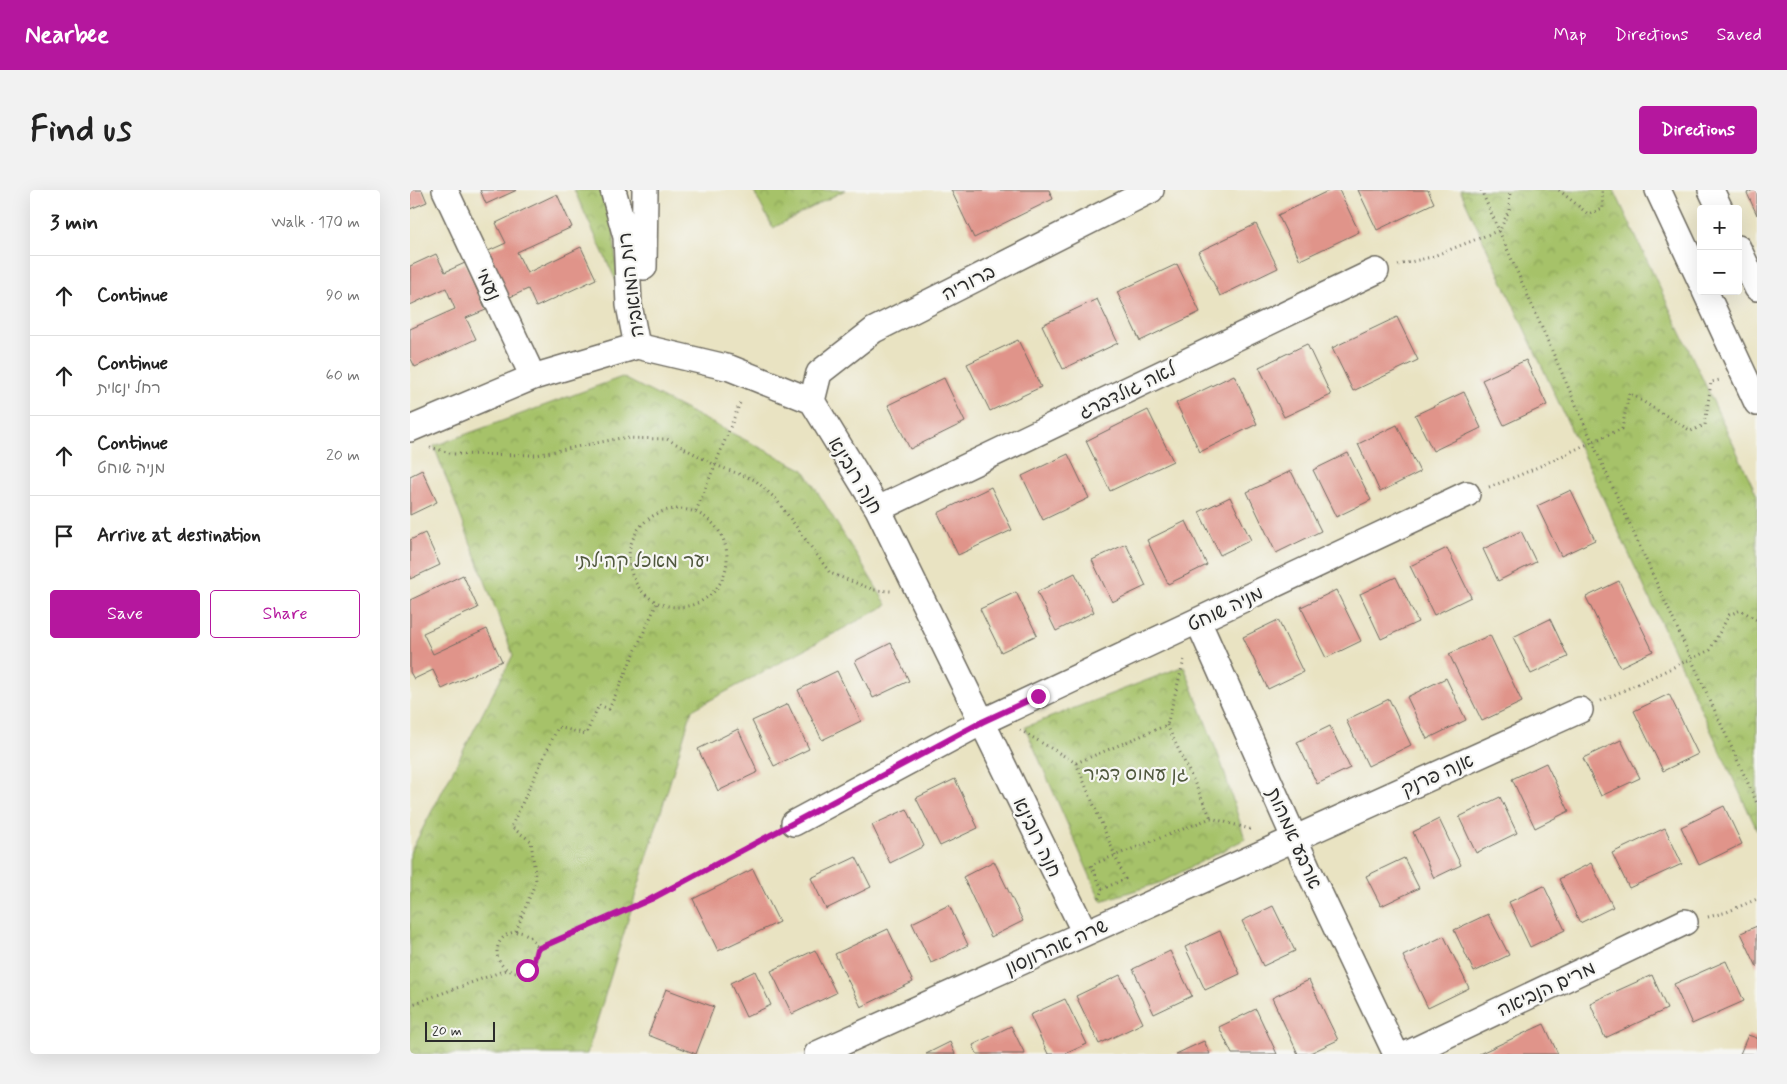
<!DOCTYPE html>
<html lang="en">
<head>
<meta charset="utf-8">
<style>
  body { margin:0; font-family:Mynerve,"Playpen Sans Hebrew",sans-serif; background:#f2f2f2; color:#222 }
  .controls { position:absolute; right:15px; top:15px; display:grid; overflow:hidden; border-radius:5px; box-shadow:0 5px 20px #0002 }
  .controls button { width:45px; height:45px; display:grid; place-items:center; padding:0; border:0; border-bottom:1px solid #e0e0e0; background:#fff; color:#222; font:25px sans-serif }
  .scale { position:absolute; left:15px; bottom:12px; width:70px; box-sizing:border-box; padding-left:5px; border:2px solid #2b2b2b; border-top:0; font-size:14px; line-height:18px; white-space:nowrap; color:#2b2b2b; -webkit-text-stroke:4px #f6f6f2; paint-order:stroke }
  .stop { position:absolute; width:15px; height:15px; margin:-11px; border:4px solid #b5179e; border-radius:50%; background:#fff }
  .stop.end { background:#b5179e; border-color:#fff; box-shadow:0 1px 5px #0008 }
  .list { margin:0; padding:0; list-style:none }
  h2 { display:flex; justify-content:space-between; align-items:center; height:65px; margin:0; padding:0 20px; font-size:21px }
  h2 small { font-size:16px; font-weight:400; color:#767676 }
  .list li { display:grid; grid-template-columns:32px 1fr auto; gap:15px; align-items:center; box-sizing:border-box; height:80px; padding:0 20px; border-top:1px solid #e0e0e0 }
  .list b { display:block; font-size:19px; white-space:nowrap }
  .list p { margin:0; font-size:16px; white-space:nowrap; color:#767676 }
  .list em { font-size:16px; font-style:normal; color:#767676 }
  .actions { display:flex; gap:10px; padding:15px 20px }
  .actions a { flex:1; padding:11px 0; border:1px solid #b5179e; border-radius:5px; text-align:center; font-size:18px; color:#b5179e }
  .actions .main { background:#b5179e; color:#fff }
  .icon { flex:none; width:28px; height:28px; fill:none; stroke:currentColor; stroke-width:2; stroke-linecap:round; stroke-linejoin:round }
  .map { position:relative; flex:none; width:1347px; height:864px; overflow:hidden; border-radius:5px }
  header { display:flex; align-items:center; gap:30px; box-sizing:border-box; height:70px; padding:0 25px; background:#b5179e; color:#fff }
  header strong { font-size:24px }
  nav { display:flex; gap:28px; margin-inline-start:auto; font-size:18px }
  .intro { display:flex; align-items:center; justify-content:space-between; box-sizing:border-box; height:120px; padding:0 30px }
  h1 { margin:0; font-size:35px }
  .button { padding:12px 22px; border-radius:5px; background:#b5179e; color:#fff; font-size:18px; font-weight:700 }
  main { display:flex; gap:30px; padding:0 30px }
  aside { flex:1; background:#fff; border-radius:5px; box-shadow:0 5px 20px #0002 }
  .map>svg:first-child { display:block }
</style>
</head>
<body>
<header>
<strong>Nearbee</strong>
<nav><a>Map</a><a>Directions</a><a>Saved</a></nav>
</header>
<div class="intro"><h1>Find us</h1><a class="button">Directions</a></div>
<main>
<aside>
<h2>3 min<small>Walk · 170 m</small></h2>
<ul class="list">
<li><svg class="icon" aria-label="ahead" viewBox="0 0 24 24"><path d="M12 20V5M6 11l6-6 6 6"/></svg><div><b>Continue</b></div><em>90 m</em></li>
<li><svg class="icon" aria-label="ahead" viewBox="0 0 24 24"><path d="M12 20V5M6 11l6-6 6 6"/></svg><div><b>Continue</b><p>רחל ינאית</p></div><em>60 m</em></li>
<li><svg class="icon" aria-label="ahead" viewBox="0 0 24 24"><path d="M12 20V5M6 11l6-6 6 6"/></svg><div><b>Continue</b><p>מניה שוחט</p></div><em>20 m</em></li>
<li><svg class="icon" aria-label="arrive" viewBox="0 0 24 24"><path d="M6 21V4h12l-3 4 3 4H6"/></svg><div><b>Arrive at destination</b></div></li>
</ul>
<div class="actions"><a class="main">Save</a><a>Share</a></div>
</aside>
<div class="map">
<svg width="1347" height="864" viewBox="0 0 1347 864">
  <defs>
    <pattern id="park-crowns" width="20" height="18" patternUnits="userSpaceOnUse" patternTransform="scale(1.25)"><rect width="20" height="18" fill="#a6c269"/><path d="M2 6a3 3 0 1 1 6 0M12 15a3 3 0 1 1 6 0" fill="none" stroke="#879e57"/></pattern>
  </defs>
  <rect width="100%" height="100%" fill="#f6f6f2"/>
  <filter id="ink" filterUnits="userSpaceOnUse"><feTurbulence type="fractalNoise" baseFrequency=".02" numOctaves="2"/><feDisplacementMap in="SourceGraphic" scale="10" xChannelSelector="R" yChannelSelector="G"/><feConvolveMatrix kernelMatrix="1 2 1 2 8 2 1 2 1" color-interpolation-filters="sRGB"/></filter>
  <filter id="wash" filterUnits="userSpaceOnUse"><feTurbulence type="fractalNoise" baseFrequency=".0096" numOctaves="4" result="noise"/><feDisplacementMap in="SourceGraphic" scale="20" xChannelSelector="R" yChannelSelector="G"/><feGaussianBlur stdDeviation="1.12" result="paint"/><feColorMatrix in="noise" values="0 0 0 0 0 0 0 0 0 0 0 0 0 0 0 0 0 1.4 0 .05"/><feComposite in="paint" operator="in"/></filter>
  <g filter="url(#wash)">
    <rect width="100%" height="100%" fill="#e9e3c2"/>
    <path fill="url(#park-crowns)" stroke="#68764a" d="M164 0H192L202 23 208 95Z
      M343 0H435L363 38Z
      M1050 0H1204L1347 305V640Z
      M212 187 394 280 477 415 282 520 177 864H0V663L103 465 24 256Z
      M774 476 812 575 835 649 752 692 691 711 615 537Z"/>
    <g id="blocks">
      <path fill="#e0948a" d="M0 0H12L17 12 0 19Z
        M70 0H107L76 14Z
        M541 0H639L643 9 564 48Z
        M920 0H929L949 42 890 70 868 25Z
        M948 0H1018L1024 13 967 40Z
        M1343 0H1347V25L1337 3Z
        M147 4 162 37 107 62 117 83 171 57 186 89 126 117 118 99 98 108 76 62 96 53 86 33Z
        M846 34 868 78 810 106 788 62Z
        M26 64 35 82 55 73 76 120 56 128 66 149 5 177 0 167V139L45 119 36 98 0 115V76Z
        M767 74 790 122 730 151 707 102Z
        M687 109 708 153 653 179 632 135Z
        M987 127 1008 170 943 201 922 158Z
        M608 150 631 197 580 221 557 174Z
        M897 154 921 205 874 227 849 177Z
        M1116 170 1137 215 1094 235 1072 190Z
        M824 185 847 234 790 262 766 213Z
        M534 188 555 232 500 259 478 215Z
        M1054 202 1071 238 1023 261 1005 225Z
        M738 220 763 271 700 301 676 251Z
        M987 235 1010 282 970 302 948 254Z
        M938 263 961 310 926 327 903 280Z
        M658 264 679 308 633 330 612 286Z
        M12 280 27 312 0 325V286Z
        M881 281 911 341 866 363 837 302Z
        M581 297 602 340 548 365 528 323Z
        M1161 300 1185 350 1151 366 1127 316Z
        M820 307 841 350 810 365 789 322Z
        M776 331 797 375 758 394 737 350Z
        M1111 341 1126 372 1088 391 1073 359Z
        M15 343 30 375 0 389V350Z
        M716 354 736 396 702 412 682 370Z
        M1037 358 1061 407 1024 425 1000 376Z
        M665 383 684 422 646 441 627 402Z
        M53 385 68 418 13 443 23 464 77 439 92 471 32 499 23 480 4 489 0 482V410Z
        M986 387 1008 432 971 449 950 404Z
        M1209 391 1243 461 1210 477 1176 407Z
        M926 400 951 451 916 468 891 417Z
        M606 402 627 445 591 462 570 419Z
        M1140 429 1158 467 1121 484 1103 447Z
        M868 430 893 482 858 499 833 447Z
        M1080 445 1112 512 1072 531 1039 464Z
        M481 453 499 491 463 508 445 471Z
        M427 481 451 531 412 550 388 500Z
        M1036 488 1056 530 1017 549 997 507Z
        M1259 504 1288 564 1253 581 1224 521Z
        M979 509 1001 555 958 576 936 530Z
        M378 514 399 559 364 576 342 531Z
        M920 536 940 578 907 594 887 552Z
        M328 539 348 582 308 601 288 559Z
        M1211 550 1230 588 1191 606 1173 568Z
        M1136 573 1159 621 1125 638 1102 589Z
        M545 589 568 638 530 656 506 608Z
        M1090 607 1107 643 1066 663 1049 627Z
        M1314 616 1332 654 1289 675 1271 637Z
        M497 619 514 656 480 673 462 635Z
        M1029 629 1051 675 1024 688 1003 642Z
        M1255 638 1272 674 1219 698 1202 663Z
        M446 667 461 697 416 719 401 688Z
        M994 668 1009 698 971 716 956 686Z
        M584 671 613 731 581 747 553 687Z
        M1181 673 1203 717 1170 733 1149 689Z
        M343 679 369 732 308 761 283 709Z
        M1134 696 1155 740 1120 757 1099 712Z
        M539 715 558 755 521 773 502 733Z
        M863 716 885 761 853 776 832 731Z
        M1078 724 1099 765 1064 782 1044 740Z
        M1347 736V777L1331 743Z
        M478 739 503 792 451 817 425 764Z
        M810 741 830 784 795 800 775 757Z
        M1034 746 1059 798 1018 818 993 766Z
        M405 760 426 803 382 824 361 781Z
        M760 761 782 806 744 824 723 779Z
        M1316 771 1334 811 1282 834 1264 794Z
        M345 781 361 815 336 827 320 793Z
        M710 785 733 833 689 854 666 806Z
        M1242 785 1257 819 1195 848 1180 813Z
        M899 790 928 850 898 864H888L862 808Z
        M256 799 304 817 286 864 238 845Z
        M655 809 677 854 655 864H638L620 825Z
        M846 819 867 864H822L809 837Z
        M1134 834 1148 864H1069Z
        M601 836 615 864H567L563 855Z
        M1338 845 1347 848V864H1330Z
        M794 851 800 864H766Z
        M540 852 545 864H516Z"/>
    </g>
  </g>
  <g filter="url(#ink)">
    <use href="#blocks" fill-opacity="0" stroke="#6e6b60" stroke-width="1"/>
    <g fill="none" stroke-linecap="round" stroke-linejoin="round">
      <g stroke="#6e6b60" stroke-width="28">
        <path id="minor" d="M35 0 123 187
          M203 0 216 47 219 115 227 156
          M1248 0 1291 92
          M1301 0 1310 19
          M1328 58 1347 98
          M234 77 235 0
          M1295 101 1347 213
          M402 211 409 183 464 140 741 0
          M0 239 123 187 227 156 320 178 402 211 468 319 675 743
          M468 319 966 81
          M788 431 898 679 986 864
          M384 633 572 532 1057 304
          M407 864 1170 520
          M997 864 1275 732"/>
      </g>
      <path stroke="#6e6b60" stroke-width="3" stroke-dasharray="1 4" stroke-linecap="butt" d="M1071 0 1189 267 1347 613
        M1149 0 1178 24 1193 19 1192 0
        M988 75 1021 67 1090 40 1099 20 1100 0
        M20 257 43 264 126 265 211 248 257 249 305 275 330 213
        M1079 297C1125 281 1167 257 1212 239L1219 203 1281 241 1295 235 1301 192 1310 190
        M219 368a49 49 0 1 1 98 0a49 49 0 1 1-98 0Z
        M286 321 305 275 345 290 366 309 420 383 464 400 481 401
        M1191 511 1300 460 1319 425 1331 420 1347 430
        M757 535 801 628
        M610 540 666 573 715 689 692 699 688 711
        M666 573 757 535 774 470
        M692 699 681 675 801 628 843 640
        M1298 727 1317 722 1347 709
        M106 741 126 691 121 651 101 637 148 537 176 544 189 515 199 519 247 413
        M87 762a20 20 0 1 1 40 0a20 20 0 1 1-40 0Z
        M127 759 241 709 365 643
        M0 815 96 780"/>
      <use href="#minor" stroke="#fff" stroke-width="25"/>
    </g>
  </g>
  <g fill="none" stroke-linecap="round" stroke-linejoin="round" filter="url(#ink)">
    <path stroke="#b5179e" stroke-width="6" d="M117 780 123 774 127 759 241 709 572 532 628 506"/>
  </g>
  <g text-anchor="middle" stroke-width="4.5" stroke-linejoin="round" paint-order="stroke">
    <g font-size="19" fill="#2b2b2b" stroke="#f6f6f2">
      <text transform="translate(558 92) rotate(-27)" y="7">ברוריה</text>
      <text transform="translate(79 94) rotate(65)" y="7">נעמי</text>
      <text transform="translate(220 95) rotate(-97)" y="7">רות המואביה</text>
      <text transform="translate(717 200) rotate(-26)" y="7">לאה גולדברג</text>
      <text transform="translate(446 285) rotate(59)" y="7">חנה רובינא</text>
      <text transform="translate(815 418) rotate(-25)" y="7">מניה שוחט</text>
      <text transform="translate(1027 584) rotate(-24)" y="7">אנה פרנק</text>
      <text transform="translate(628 647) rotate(64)" y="7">חנה רובינא</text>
      <text transform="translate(885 648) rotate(66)" y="7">ארבע אמהות</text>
      <text transform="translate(646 756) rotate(-24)" y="7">שרה אהרונסון</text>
      <text transform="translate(1136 798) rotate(-25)" y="7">מרים הנביאה</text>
    </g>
    <g font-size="19" fill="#50583e" stroke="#f6f6f2">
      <text x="232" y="377">יער מאכל קהילתי</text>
      <text x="726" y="590">גן עמוס דביר</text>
    </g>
  </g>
</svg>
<div class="controls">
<button>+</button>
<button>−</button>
</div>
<div class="scale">20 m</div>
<div class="stop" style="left:117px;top:780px"></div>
<div class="stop end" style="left:628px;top:506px"></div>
</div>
</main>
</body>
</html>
